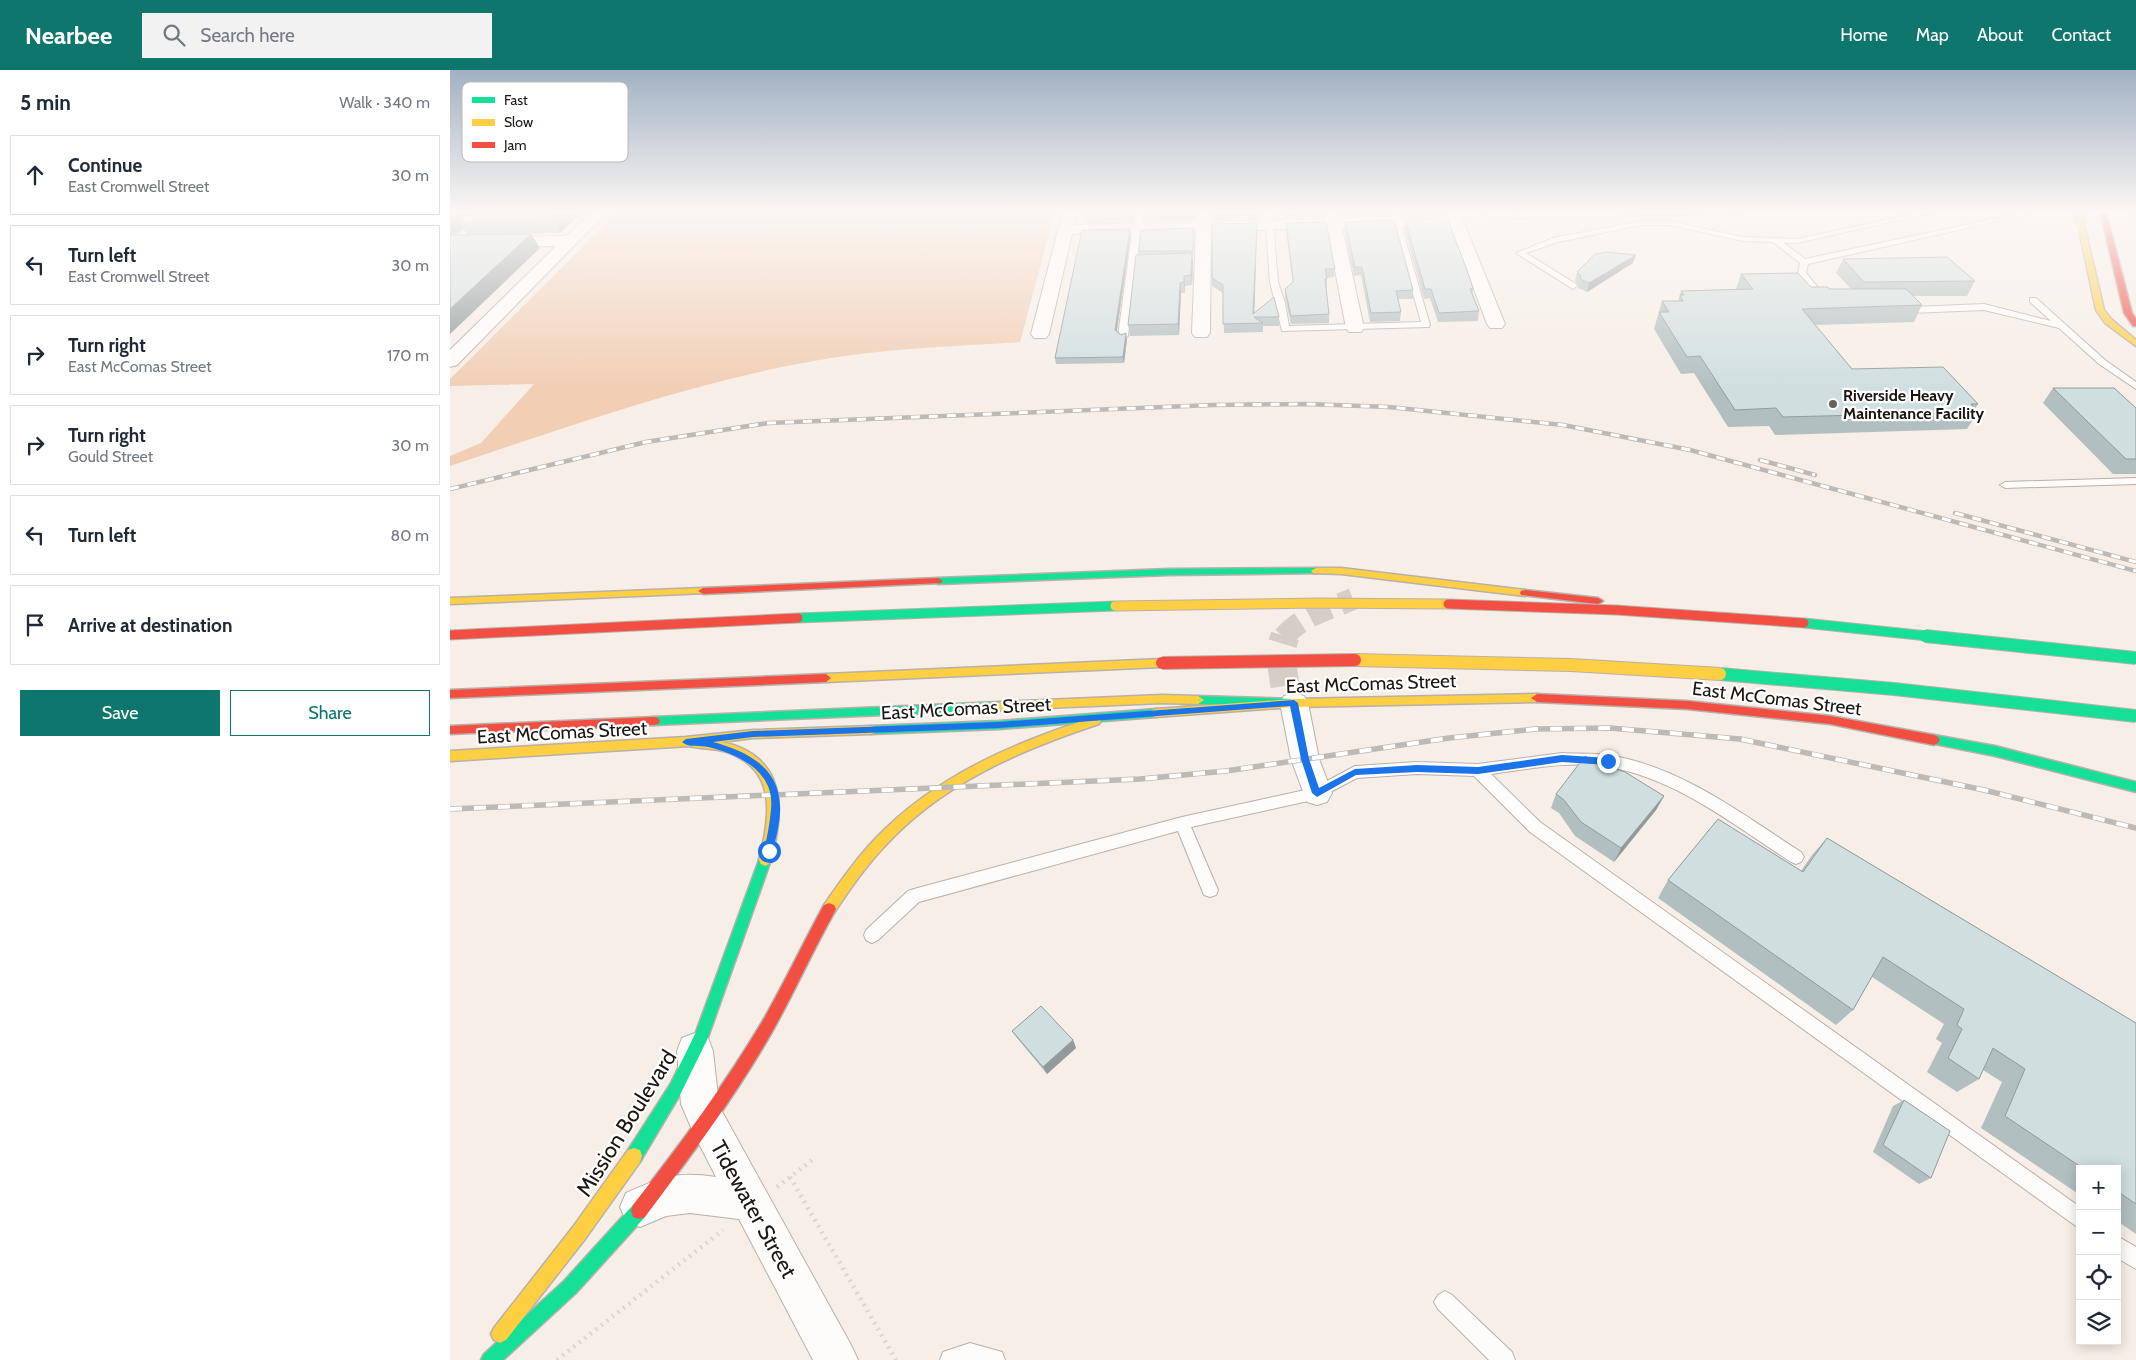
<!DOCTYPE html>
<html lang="en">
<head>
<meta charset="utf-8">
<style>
  body { margin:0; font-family:Cabin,sans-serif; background:#f2f2f3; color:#1f2937 }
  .controls { position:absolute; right:15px; bottom:15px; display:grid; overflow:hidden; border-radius:0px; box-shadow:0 2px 12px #0003 }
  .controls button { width:45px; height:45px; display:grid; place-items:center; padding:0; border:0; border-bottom:1px solid #e0e1e3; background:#fff; color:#1f2937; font:25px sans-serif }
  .stop { position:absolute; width:15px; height:15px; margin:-11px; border:4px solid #1a73e8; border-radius:50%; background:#fff }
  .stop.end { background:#1a73e8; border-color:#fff; box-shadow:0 1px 5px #0008 }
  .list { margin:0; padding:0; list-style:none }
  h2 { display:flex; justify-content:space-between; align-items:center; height:65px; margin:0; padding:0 20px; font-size:21px }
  h2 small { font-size:16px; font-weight:400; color:#747a83 }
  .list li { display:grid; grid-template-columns:32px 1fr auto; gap:15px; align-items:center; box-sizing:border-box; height:80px; margin:0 10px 10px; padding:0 10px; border:1px solid #e0e1e3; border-radius:0px }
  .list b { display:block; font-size:19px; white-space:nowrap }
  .list p { margin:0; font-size:16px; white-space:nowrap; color:#747a83 }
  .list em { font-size:16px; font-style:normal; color:#747a83 }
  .actions { display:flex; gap:10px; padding:15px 20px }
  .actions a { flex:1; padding:11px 0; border:1px solid #0f766e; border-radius:0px; text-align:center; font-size:18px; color:#0f766e }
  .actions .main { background:#0f766e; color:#fff }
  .icon { flex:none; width:28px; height:28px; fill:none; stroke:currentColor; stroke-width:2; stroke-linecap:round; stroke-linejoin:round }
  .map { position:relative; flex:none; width:1686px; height:1290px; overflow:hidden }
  header { display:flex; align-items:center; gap:30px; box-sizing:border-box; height:70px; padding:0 25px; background:#0f766e; color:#fff }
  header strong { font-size:24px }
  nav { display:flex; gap:28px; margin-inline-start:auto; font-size:18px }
  .search { width:350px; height:45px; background:#f2f2f3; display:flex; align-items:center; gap:12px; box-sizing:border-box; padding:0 18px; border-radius:0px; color:#747a83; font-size:19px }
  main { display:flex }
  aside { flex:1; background:#fff }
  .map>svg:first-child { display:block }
</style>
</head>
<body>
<header>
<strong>Nearbee</strong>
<div class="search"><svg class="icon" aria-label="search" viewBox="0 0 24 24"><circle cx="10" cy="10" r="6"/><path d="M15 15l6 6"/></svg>Search here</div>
<nav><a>Home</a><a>Map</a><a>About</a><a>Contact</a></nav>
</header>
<main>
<aside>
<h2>5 min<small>Walk · 340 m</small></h2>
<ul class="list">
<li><svg class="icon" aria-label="ahead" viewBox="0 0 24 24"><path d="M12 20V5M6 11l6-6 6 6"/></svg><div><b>Continue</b><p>East Cromwell Street</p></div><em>30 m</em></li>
<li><svg class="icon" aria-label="left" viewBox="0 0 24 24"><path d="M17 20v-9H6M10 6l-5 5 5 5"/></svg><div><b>Turn left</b><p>East Cromwell Street</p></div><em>30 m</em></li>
<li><svg class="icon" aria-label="right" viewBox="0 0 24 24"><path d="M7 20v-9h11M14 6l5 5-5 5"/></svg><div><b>Turn right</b><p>East McComas Street</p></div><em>170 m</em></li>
<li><svg class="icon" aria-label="right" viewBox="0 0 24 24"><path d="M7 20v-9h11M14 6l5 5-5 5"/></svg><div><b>Turn right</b><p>Gould Street</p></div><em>30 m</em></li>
<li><svg class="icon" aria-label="left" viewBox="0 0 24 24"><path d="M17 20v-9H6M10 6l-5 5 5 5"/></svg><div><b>Turn left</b></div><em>80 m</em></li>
<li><svg class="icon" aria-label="arrive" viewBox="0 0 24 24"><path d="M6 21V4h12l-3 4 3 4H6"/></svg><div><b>Arrive at destination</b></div></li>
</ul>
<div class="actions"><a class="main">Save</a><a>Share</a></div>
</aside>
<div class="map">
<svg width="1686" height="1290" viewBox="0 0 1686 1290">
  <rect width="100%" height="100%" fill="#f7eee7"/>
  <path fill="#f1ceb4" d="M169 141H605L570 272C507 276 443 278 381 288 251 309 125 354 0 396V386L31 373 84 314 0 316V309Z"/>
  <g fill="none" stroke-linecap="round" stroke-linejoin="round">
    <path stroke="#d6cdc7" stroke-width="22" stroke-dasharray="22 11" stroke-linecap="butt" d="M834 567C851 546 879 539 903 529"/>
    <path stroke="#d6cdc7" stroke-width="29" stroke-dasharray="29 14" stroke-linecap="butt" d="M835 616 830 582 835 566"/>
    <g stroke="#b8b0aa" stroke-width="2">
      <path id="lane" d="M37 141H45L5 175H0V171Z
        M685 141H693L678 266 673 269 668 266Z
        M815 141H822L828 212 835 233 839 256 971 252 940 141H947L980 255 979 257 832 261 820 212Z
        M1027 141 1064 144 1293 141 1289 143 1064 148 1039 146Z
        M1477 141H1490L1347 173H1334L1355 189 1571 143 1575 145 1358 194 1356 203 1380 232 1376 235 1373 234 1348 203 1350 193 1323 172 1293 171 1219 155H1191L1108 172 1076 183 1126 214 1127 216 1123 219 1066 183 1103 168 1191 151H1219L1293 167 1347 169Z
        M1580 228H1586L1655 290 1686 312V319L1649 294 1609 258 1534 240 1460 243 1452 234 1459 232 1463 237 1534 234 1601 251 1580 232Z
        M1686 408V414L1555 418 1550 415 1555 412Z
        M1112 683C1127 684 1143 683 1158 685 1230 696 1292 744 1351 782L1354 787 1351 792 1346 794 1341 792C1284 755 1227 709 1159 697 1120 690 1080 699 1041 704L1090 752 1630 1137V1159L1080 762 1024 706 967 704 907 708 867 729 741 757 768 820 766 825 760 827 754 825 728 761 469 832 428 870 422 873 416 870 414 865 416 860 458 821 464 819 732 747 864 718 905 696 967 692 1028 694Z
        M1667 1166 1686 1177V1199L1667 1188Z
        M995 1221 1002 1225 1062 1282 1065 1290H1039L988 1239 984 1232 988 1225Z
        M520 1273 552 1282 555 1290H490L493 1282Z"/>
    </g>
    <g stroke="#b8b0aa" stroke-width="2">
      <path id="street" d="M142 141H158L7 295 0 297V280L106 176 0 178V168L116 166Z
        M613 141H627L624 155 746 152 747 141H761V152L875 149 874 141H888L890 148 996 146 995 141H1009L1055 254 1052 258H1040L1037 254 1000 155 892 158 914 258 911 262H899L896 258 877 158 761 161 760 263 757 267H745L742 263 746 161 622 164 599 264 596 268H584L581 264Z
        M844 623 854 626 858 633 869 689 882 723 877 732 867 735 857 732 841 689 830 633 834 626Z
        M245 963 258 968 263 981 269 1036 401 1275 408 1290H363L289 1149 240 1143 216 1146 190 1157 176 1151 170 1137 176 1123C212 1107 226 1101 266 1107L243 1062 231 1034 227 981 232 968Z"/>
    </g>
    <g stroke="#b8b0aa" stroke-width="3">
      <path id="fast" d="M866 498 871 501 869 503 719 505 488 514 483 511 488 508 719 499Z
        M748 626 844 629 850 633 844 637 748 634 742 630Z
        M550 632 556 636 550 640 204 655 200 654 198 651 200 648 204 647Z
        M706 639 710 640 712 643 710 646 706 647 549 659 421 664 417 663 415 660 417 657 421 656 549 651Z
        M1484 665 1545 676 1686 712V722L1545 686 1480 673 1478 670 1480 667Z
        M315 784 319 786 321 790 257 970 231 1023 190 1092 184 1094 178 1092 176 1086 178 1080 221 1013 246 962 309 790 311 786Z
        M189 1133 195 1135 197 1141 195 1147 126 1223 53 1290H31L34 1284 114 1211 183 1135Z"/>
    </g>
    <g stroke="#b8b0aa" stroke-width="3">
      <path id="slow" d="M1625 141H1631L1654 240 1661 249 1686 270V276L1655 253 1646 240Z
        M866 498H891L1075 520 1080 523 1075 526 891 504 863 503 861 501Z
        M253 518 258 521 257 523 0 534V528Z
        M712 589 717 593 712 597 376 612 371 608 376 604Z
        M1087 624 1093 628 1087 632 844 637 706 647 702 646 700 643 702 640 706 639 844 629Z
        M712 625 748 626 754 630 748 634 712 633 550 640 544 636 550 632Z
        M645 647 649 648 651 651 649 654C570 680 491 714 434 777 415 797 399 820 384 843L379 845 374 843 372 839 374 835C390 812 406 789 425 769 485 706 565 672 645 647Z
        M421 656 425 657 427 660 425 663 421 664 303 668 272 672C336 686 335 738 321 790L319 794 315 796 311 794 309 790C320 748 328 700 277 682 265 678 251 679 239 676L0 691V681L236 667 303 660Z
        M184 1078 190 1080 192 1086 190 1092 135 1169 56 1270 50 1273 44 1270 41 1264 44 1258 123 1157 178 1080Z"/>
    </g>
    <g stroke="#b8b0aa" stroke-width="3">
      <path id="jam" d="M1650 141H1656L1682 243 1686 249V256H1683L1674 243Z
        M488 508 493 511 491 513 253 524 248 521 253 518Z
        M1075 520 1148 528 1153 531 1148 534 1071 525 1070 523 1071 521Z
        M376 604 381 608 376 612 0 628V620Z
        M1087 624 1237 631 1380 646 1484 665 1488 667 1490 670 1488 673 1484 675 1380 654 1237 639 1087 632 1081 628Z
        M204 647 208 648 210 651 208 654 204 655 0 664V656Z
        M379 833 384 835 386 839 384 843C362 882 344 923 322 962 285 1027 240 1087 195 1147L189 1149 183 1147 181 1141 183 1135C229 1076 274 1016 312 952 334 914 353 873 374 835Z"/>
    </g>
    <path stroke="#d9d6d4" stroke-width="2" stroke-dasharray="0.5 2.5" stroke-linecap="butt" d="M239 141C241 154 245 170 256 178 308 215 431 193 488 173 508 166 527 154 544 141
      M295 141C344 154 400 149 449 141
      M572 141 583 160 564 171 525 202 520 200 499 215 581 216
      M422 146 471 178 559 215 560 227 554 247
      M168 152 203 141
      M165 154H241
      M583 160H597
      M174 186 187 188
      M125 191 169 190
      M123 219C155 214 179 184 212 182 232 181 268 201 287 197L256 186 264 182
      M98 220 123 219 199 170 307 145
      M25 295 454 273 468 267 486 230 499 215"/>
    <path stroke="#d9d6d4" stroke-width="4.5" stroke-dasharray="2 5" stroke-linecap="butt" d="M340 1107 446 1290
      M327 1117 366 1087
      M107 1290 273 1160"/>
    <use href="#lane" fill="#fefcfb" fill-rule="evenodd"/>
    <use href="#street" fill="#fefcfb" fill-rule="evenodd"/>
    <use href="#fast" fill="#16e098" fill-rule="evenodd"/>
    <use href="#slow" fill="#ffcf43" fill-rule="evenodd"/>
    <use href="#jam" fill="#f24e42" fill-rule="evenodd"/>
    <g stroke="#bcb9b7" stroke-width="4.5">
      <path id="rail-far1" d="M1310 390 1365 405
        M0 419 196 372 318 353 763 335 857 334 939 337 1113 355 1240 380 1686 501
        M1505 443 1686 492"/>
    </g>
    <g stroke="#bcb9b7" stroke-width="5.5">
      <path id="rail" d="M0 739 690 709 776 701 999 668 1085 659 1160 658 1290 669 1534 720 1686 758"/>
    </g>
    <use href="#rail-far1" stroke="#fff" stroke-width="3" stroke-dasharray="9" stroke-linecap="butt"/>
    <use href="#rail" stroke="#fff" stroke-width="4" stroke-dasharray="12" stroke-linecap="butt"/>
    <g stroke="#b8b0aa" stroke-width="11" stroke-linecap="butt">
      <path id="fast-bridge-far1" d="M348 548 665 536
        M1354 553 1487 567"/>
    </g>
    <g stroke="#b8b0aa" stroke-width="14" stroke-linecap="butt">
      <path id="fast-bridge" d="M1475 566 1686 588
        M1270 604 1444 619 1686 646"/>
    </g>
    <g stroke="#b8b0aa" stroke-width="11" stroke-linecap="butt">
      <path id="slow-bridge-far1" d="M665 536 868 533 998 534"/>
    </g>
    <g stroke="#b8b0aa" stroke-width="14" stroke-linecap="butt">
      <path id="slow-bridge" d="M905 590 1121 595 1270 604"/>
    </g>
    <g stroke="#b8b0aa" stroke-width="11" stroke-linecap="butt">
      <path id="jam-bridge-far1" d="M998 534 1166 540 1354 553
        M0 565 348 548"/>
    </g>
    <g stroke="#b8b0aa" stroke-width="14" stroke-linecap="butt">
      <path id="jam-bridge" d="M712 593 905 590"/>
    </g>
    <use href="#fast-bridge-far1" stroke="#16e098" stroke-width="9"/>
    <use href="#fast-bridge" stroke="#16e098" stroke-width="12"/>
    <use href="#slow-bridge-far1" stroke="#ffcf43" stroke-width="9"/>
    <use href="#slow-bridge" stroke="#ffcf43" stroke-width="12"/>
    <use href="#jam-bridge-far1" stroke="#f24e42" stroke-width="9"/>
    <use href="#jam-bridge" stroke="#f24e42" stroke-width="12"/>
  </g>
  <path fill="#b2bfc0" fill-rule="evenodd" d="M0 141H133L110 163 67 164H81L90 178 0 264ZM13 158 18 165H4Z
    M686 141 683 152 636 153 635 148Z
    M694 141H747L744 150 694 151Z
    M762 141H810L809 149 763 150Z
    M833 141H874L873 147 834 148Z
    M890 141H940L939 145 891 146Z
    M949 141H992V144L950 145Z
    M1681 141H1686V151Z
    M955 149 1023 218V224L1029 241 1028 251 988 252 980 228 974 229 954 158Z
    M895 152 963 220V229H948L951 242 950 251 920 252 911 205 904 206 894 160Z
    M807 153 804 243 829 247V256H813V262L774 263 773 223 762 216V208Z
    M836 153 885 199 884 207 877 208V217H876L879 244V253L841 254 835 227V219L843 213 836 161Z
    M744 163 743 185H742L743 193 742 215 735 216V223H731L729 265 680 266 678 255 689 185V181Z
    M681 164 667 261 677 269 674 293 606 294 605 288Z
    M1393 189 1525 211 1517 226H1463L1472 235 1464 252 1365 255 1402 299 1528 334 1525 339 1528 342 1517 359 1325 365 1319 356 1278 357 1244 303 1231 304 1204 259 1212 231H1228L1231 221 1286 219 1291 204 1361 217 1380 219H1401L1386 203Z
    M1183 193 1137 222 1128 218V215L1125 211 1127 202Z
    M1603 318 1686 338V404H1663L1593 333Z
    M1150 694 1214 726 1206 740 1164 792 1125 766 1109 743 1101 738 1106 724Z
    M1377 768 1686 953V1164L1667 1151V1099H1630V1125L1531 1058 1552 1012 1533 1000 1529 1009 1507 1022 1477 1002 1492 973 1486 969 1494 954 1422 907 1403 940 1386 955 1208 828 1218 810 1351 801 1362 785Z
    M562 961 623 970 626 978 597 1004 567 968Z
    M1454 1030 1481 1108 1469 1114 1423 1082 1443 1036Z"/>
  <path fill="#919b9c" d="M8 141H34L10 152 13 158 3 166H0V147Z
    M111 141H133L110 163 102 149Z
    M684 141H686L683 152 682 147Z
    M745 141H747L744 150V146Z
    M807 153V162L804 253 803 244Z
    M680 159 681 164 666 266 665 260Z
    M81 164 90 178 0 264V239Z
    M742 183 743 193 742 215 741 205Z
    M1186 185 1183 193 1137 222 1139 213Z
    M734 206 735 216V223L734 212Z
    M730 213 731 223 729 265 728 254Z
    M676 263 677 269 674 293 673 287Z
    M1214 726 1206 740 1164 792 1171 778Z
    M623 970 626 978 597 1004 593 997Z"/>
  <path fill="#cfdedf" stroke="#919b9c" d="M0 141H8L0 147Z
    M23 141H111L102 149 10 152Z
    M637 141H684L682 147 635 148Z
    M693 141H745L744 146 693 147Z
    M762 141H809V144L763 146Z
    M834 141H873V143L834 144Z
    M891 141H940L892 142Z
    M997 148 1018 203 1023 218 1020 219 1029 241 989 243 981 219H975L955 149Z
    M944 150 963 220 946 221 951 242 921 243 912 197H905L895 152Z
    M876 152 885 199H875L877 209H875L879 244 841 246 835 219 843 212V208L836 153Z
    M807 153 803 244 824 227 829 247H804L813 253 773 254V215L762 208V154Z
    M744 158 743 181H689L691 160Z
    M680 159 665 260 671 265 676 263 673 287 605 288 632 160Z
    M81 164 0 239V165Z
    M1156 182 1186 185 1139 213 1130 209 1131 206 1127 202 1145 184Z
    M742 183 741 205 734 206V212L730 213 728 254 678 255 686 185Z
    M1497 187 1525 211 1414 212 1393 189Z
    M1348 203 1361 217H1377L1380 219H1456L1472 235 1352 239 1402 299 1493 297 1528 334H1521L1528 342 1333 347 1326 338 1285 340 1250 286 1237 287 1209 242H1219L1212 231H1233L1230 225H1234L1231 221 1303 219 1291 204Z
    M1603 318H1664L1686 338V389H1676Z
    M1135 686 1150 694 1175 702 1214 726 1171 778 1131 752 1114 730 1106 724Z
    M1268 749 1353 802 1377 768 1686 953V1134L1667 1121V1099H1634L1555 1046 1575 999 1543 978 1529 1009 1498 988 1512 959 1507 955 1514 939 1433 887 1403 940 1218 810Z
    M591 936 623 970 593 997 562 961Z
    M1454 1030 1500 1061 1481 1108 1433 1075Z"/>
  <linearGradient id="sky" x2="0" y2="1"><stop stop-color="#a1b1c3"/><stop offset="0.44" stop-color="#fbf7f4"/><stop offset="1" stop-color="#fbf7f4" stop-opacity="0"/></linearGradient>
  <rect width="1686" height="321" fill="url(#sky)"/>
  <path fill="#1a73e8" d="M844 630 848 633 859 689 869 718 905 699 967 695 1028 697 1112 685 1158 688 1162 691 1158 695 1112 692 1028 704 967 702 906 705 867 727 862 723 851 689 840 636 549 658 303 667 263 672C296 681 328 696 330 735 331 750 326 767 323 781L319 785 314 781C317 767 320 753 321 739 325 701 288 684 258 677 250 675 238 678 232 672L236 669 303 661 549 652Z"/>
  <circle fill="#69615b" stroke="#fff" stroke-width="2" cx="1383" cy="334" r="5"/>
  <g text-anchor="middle" stroke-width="4.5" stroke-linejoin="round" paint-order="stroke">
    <g font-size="16" font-weight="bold" fill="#1c1510" stroke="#fff" text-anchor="start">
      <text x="1393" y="331">Riverside Heavy<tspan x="1393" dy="18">Maintenance Facility</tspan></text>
    </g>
    <g font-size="19" fill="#1c1510" stroke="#fff">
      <text transform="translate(921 613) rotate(-2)" y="7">East McComas Street</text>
      <text transform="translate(1327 628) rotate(7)" y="7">East McComas Street</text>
      <text transform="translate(516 638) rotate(-3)" y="7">East McComas Street</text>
      <text transform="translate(112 662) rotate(-3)" y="7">East McComas Street</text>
    </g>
    <g font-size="22" fill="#1c1510" stroke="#fff">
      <text transform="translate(176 1053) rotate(-58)" y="8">Mission Boulevard</text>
      <text transform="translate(304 1139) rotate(61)" y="8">Tidewater Street</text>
    </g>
  </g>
  <rect x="12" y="12" width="166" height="80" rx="8" fill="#fff" stroke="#bbb9b7" stroke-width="1"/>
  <rect x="22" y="27" width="23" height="6" fill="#16e098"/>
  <rect x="22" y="49" width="23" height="7" fill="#ffcf43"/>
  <rect x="22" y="72" width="23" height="6" fill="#f24e42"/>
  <g font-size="14" fill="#1c1510">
    <text x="54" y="35">Fast</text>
    <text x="54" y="57">Slow</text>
    <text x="54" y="80">Jam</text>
  </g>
</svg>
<div class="controls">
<button>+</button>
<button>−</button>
<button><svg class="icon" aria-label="locate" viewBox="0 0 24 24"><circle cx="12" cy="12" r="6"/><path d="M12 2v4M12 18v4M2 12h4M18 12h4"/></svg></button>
<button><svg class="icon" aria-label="layers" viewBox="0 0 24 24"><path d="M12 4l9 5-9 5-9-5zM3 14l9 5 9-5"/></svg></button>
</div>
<div class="stop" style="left:319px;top:781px"></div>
<div class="stop end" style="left:1158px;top:691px"></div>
</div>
</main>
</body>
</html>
